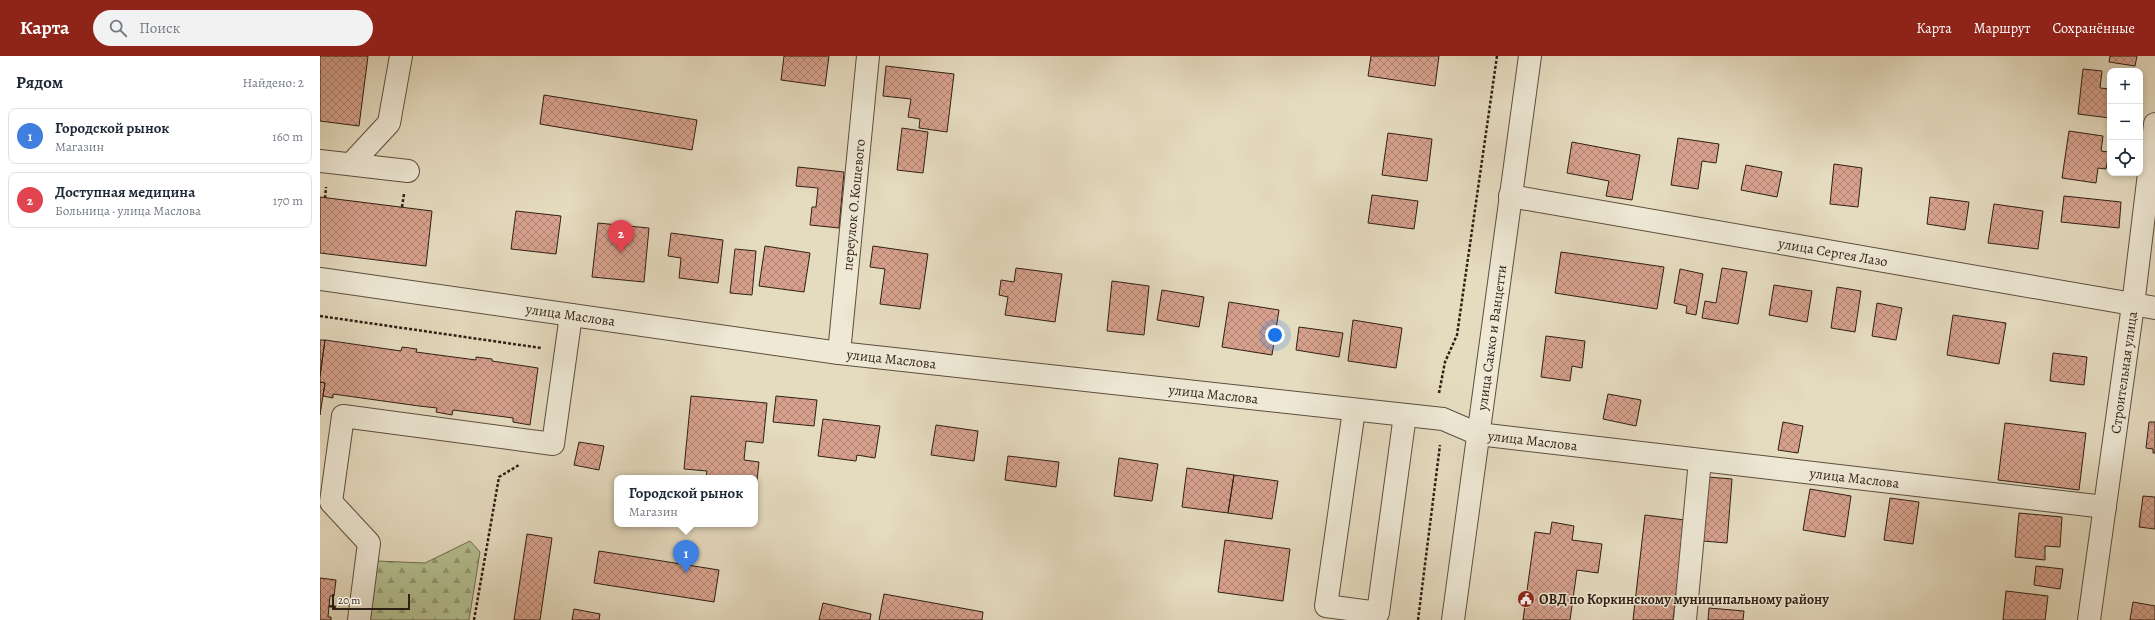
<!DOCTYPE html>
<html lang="ru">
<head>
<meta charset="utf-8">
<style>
  body { margin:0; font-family:Alegreya,serif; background:#f2f2f3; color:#1f2937 }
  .controls { position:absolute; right:12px; top:12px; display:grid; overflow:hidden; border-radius:8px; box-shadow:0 2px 6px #0003 }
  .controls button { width:36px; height:36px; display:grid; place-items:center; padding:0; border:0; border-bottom:1px solid #e0e1e3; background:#fff; color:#1f2937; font:20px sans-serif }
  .scale { position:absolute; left:12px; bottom:10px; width:78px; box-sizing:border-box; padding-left:4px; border:2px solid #301f14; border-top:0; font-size:11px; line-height:14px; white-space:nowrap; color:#301f14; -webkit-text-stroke:3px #eee8d5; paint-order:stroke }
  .you { position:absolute; left:955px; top:279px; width:14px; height:14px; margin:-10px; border:3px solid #fff; border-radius:50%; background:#1a73e8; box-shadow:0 0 0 6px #1a73e833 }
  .badge { display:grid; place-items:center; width:26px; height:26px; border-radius:50%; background:#8f2418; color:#fff; font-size:13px; font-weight:700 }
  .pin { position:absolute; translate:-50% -33px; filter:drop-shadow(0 1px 2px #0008) }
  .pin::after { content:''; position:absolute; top:21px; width:14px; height:12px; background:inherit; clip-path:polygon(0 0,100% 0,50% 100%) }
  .popup { position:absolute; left:294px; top:419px; width:144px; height:52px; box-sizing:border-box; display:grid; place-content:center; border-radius:8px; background:#fff; filter:drop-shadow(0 1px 3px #0005); font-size:13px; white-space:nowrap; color:#747a83 }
  .popup b { font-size:15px; color:#1f2937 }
  .popup::after { content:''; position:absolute; left:50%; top:100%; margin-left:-8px; border:8px solid transparent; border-top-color:#fff }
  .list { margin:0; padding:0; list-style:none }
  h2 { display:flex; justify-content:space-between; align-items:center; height:52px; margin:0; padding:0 16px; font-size:17px }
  h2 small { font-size:13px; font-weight:400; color:#747a83 }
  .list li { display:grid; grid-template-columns:26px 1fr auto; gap:12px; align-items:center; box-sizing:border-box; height:56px; margin:0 8px 8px; padding:0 8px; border:1px solid #e0e1e3; border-radius:8px }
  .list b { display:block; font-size:15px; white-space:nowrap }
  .list p { margin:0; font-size:13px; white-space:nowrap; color:#747a83 }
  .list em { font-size:13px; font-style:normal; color:#747a83 }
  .icon { flex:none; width:22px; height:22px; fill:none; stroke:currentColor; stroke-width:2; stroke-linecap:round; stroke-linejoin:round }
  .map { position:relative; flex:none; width:1835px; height:564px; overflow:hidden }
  header { display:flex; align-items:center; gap:24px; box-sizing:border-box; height:56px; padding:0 20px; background:#8f2418; color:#fff }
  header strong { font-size:19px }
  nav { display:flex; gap:22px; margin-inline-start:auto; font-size:14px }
  .search { width:280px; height:36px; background:#f2f2f3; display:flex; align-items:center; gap:10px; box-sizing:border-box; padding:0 14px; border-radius:22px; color:#747a83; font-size:15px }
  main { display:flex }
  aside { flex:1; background:#fff }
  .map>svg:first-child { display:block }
</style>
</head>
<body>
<header>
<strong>Карта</strong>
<div class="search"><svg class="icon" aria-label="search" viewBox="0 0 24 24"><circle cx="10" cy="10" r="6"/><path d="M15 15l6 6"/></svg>Поиск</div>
<nav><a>Карта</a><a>Маршрут</a><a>Сохранённые</a></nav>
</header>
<main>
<aside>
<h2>Рядом<small>Найдено: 2</small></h2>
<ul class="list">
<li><span class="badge" style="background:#3f7fe0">1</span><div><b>Городской рынок</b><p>Магазин</p></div><em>160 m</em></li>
<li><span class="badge" style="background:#e0444e">2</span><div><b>Доступная медицина</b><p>Больница · улица Маслова</p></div><em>170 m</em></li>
</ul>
</aside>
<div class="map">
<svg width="1835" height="564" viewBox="0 0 1835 564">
  <defs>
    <pattern id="forest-firs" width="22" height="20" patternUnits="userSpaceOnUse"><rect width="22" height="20" fill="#b4c092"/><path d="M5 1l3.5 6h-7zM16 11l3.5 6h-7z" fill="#939b76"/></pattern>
    <pattern id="building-cross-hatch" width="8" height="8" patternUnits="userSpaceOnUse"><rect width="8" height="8" fill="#d7a18d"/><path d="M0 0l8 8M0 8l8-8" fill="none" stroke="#af8372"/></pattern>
  </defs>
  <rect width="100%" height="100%" fill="#e5dbbf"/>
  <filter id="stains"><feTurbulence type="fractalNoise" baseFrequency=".005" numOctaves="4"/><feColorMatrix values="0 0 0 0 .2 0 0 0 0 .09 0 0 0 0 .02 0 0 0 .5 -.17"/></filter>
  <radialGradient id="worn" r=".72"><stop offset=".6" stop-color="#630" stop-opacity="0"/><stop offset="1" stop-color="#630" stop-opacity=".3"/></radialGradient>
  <path fill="url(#forest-firs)" stroke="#727053" d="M150 485 160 496 149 564H50L57 505 105 507Z"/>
  <path fill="url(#building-cross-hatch)" stroke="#301f14" d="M0 0H48L39 70 0 65Z
    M464 0H509L505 30 461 24Z
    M1051 0H1119L1115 30 1048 20Z
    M1790 0H1817L1815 10 1789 6Z
    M566 10 634 18 627 76 599 72 600 63 588 61 591 43 563 40Z
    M1763 13 1782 15 1780 32 1790 33V62L1758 58Z
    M224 39 377 64 372 94 220 68Z
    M582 72 608 76 603 117 577 114Z
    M1749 75 1783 80 1781 95 1789 96 1786 113 1778 112 1776 127 1742 122Z
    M1068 77 1112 83 1107 125 1062 119Z
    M1358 82 1399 88 1396 107 1382 105 1378 133 1351 129Z
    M1252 86 1320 99 1312 144 1286 140 1289 125 1247 117Z
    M1514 108 1542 112 1538 151 1510 148Z
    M1426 109 1462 116 1457 141 1421 134Z
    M478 111 524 116 519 172 490 169 492 151H496L498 132 476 130Z
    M1052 139 1098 145 1094 173 1048 167Z
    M1744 140 1801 146 1799 172 1741 166Z
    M0 141 112 155 106 210 0 197Z
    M1610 141 1649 146 1645 174 1607 168Z
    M1674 148 1723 155 1718 193 1668 187Z
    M196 155 241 160 236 198 191 193Z
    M278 167 329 172 324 226 272 221Z
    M351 177 403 184 398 227 359 222 361 202 348 200Z
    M445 190 490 197 484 236 439 230Z
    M553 190 608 198 600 253 560 248 565 213 550 211Z
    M415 193 436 195 432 239 410 237Z
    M1241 196 1344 211 1337 253 1235 237Z
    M696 212 742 218 735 266 685 259 688 241 679 239 681 224 694 226Z
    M1402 212 1427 216 1418 268 1382 262 1385 245 1396 247Z
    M1360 213 1383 218 1376 259 1366 257 1367 250 1354 247Z
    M792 225 829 230 824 279 787 275Z
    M1454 229 1492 235 1487 266 1449 259Z
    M1517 231 1541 235 1535 276 1511 272Z
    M842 234 884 241 879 271 837 264Z
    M909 246 959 254 952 299 902 291Z
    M1557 247 1582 252 1576 284 1552 280Z
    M1633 259 1686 267 1679 308 1627 299Z
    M1033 264 1082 272 1076 312 1028 305Z
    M979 271 1023 277 1019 301 976 294Z
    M1226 280 1265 285 1262 312 1252 310 1250 325 1221 321Z
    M0 284H5L0 320Z
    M5 284 81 295 82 291 97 293 96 296 156 304V301L172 303V305L218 312 210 369 193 366V362L133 354 132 359 116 356 117 352 99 350 13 338V342L3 340 5 327 0 326V320Z
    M1733 297 1767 301 1764 329 1730 325Z
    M0 326 5 327 0 359Z
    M1288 338 1321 344 1316 370 1283 363Z
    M371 340 447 347 443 387 426 385 424 404 439 406 435 442V422H386L387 415 364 413Z
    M456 340 497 344 494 370 453 366Z
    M503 363 560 370 555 402 537 399 536 405 498 400Z
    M1463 366 1483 370 1478 397 1458 394Z
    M1829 366H1835V397H1833V393L1826 392Z
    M1685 367 1766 377 1759 434 1678 424Z
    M616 369 658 375 654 405 611 399Z
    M259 386 284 390 279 414 254 409Z
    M688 400 739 406 736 431 685 424Z
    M799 402 838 408 832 445 794 440Z
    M867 412 914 419 908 457 862 451Z
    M914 419 958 425 952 463 908 457Z
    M1388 421 1412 423 1407 487 1383 485Z
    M1490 433 1531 440 1525 481 1483 474Z
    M1823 440 1835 441V473L1819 471Z
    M1570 442 1599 446 1593 488 1564 484Z
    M1699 457 1742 461 1740 491 1725 490V504L1695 501Z
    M1325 459 1365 464 1353 564H1313Z
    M1232 466 1254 470 1252 484 1282 488 1278 517 1257 514 1250 564H1203L1215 476 1230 478Z
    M207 478 232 482 220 564H194Z
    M905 484 970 493 963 545 898 536Z
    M279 495 399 514 394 546 274 527Z
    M1716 510 1743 513 1740 533 1714 529Z
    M0 522 16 524 14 540H10L9 550 8 561H11V564H0Z
    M1686 535 1728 540 1725 564H1683Z
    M564 538 663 556 662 564H559Z
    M1813 546 1835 550V564H1810Z
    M503 547 551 558 550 564H499Z
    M1389 552 1424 555 1423 564H1388Z
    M254 553 280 558 279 564H252Z"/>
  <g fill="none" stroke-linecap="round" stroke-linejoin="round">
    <g stroke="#5d4e3f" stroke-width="24">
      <g id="minor">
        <path d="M0 105 88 115"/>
        <path d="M31 108 69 67 81 0"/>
        <path id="s1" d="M1190 140 1835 252"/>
        <path id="s2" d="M0 223 519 297 1123 363 1158 378 1785 451"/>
        <path id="s3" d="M519 297 548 0"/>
        <path d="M1034 354 1006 550 1058 557 1085 359"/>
        <path d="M39 564 49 487 11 446 23 360 233 388 251 259"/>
        <path id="s4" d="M1133 564 1210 0"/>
        <path d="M1365 564 1380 404"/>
        <path id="s5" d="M1769 564 1813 249 1835 68"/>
      </g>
    </g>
    <path stroke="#301f14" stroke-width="2.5" stroke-dasharray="3 2" stroke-linecap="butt" d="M5 142 6 131
      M82 151 84 138
      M0 260 221 292
      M1119 337 1125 306 1137 279 1177 0
      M9 550 16 551
      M154 564 179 421 199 409
      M1098 564 1120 389"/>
    <use href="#minor" stroke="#eee8d5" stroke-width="22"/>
  </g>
  <defs>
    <g id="civic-disc" transform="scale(0.9)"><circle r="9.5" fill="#8f2418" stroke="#eee8d5"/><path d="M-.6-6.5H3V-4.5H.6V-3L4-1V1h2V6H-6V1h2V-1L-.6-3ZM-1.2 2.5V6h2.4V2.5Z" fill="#fff"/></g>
  </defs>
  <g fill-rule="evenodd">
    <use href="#civic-disc" x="1206" y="543"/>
  </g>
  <g text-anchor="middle" stroke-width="3" stroke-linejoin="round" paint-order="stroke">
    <g font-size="14" fill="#301f14" stroke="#eee8d5">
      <text dy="5" stroke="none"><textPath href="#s3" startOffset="149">переулок О.Кошевого</textPath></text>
      <text dy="5" stroke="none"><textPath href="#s1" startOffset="328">улица Сергея Лазо</textPath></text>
      <text dy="5" stroke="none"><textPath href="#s2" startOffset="253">улица Маслова</textPath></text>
      <text dy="5" stroke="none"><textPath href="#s4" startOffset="285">улица Сакко и Ванцетти</textPath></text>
      <text dy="5" stroke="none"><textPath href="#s2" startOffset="577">улица Маслова</textPath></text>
      <text dy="5" stroke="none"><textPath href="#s5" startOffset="250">Строительная улица</textPath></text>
      <text dy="5" stroke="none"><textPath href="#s2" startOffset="901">улица Маслова</textPath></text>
      <text dy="5" stroke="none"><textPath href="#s2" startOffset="1225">улица Маслова</textPath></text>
      <text dy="5" stroke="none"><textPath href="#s2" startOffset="1549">улица Маслова</textPath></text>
    </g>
    <g font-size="14" font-weight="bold" fill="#301f14" stroke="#eee8d5" text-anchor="start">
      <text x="1219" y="548">ОВД по Коркинскому муниципальному району</text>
    </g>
  </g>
  <rect width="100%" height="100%" filter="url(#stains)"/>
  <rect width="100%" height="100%" fill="url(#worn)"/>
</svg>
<div class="controls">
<button>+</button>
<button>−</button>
<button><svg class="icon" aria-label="locate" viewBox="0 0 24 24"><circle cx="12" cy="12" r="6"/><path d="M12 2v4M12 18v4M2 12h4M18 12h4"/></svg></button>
</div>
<div class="scale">20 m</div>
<div class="you"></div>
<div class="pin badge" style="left:366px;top:517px;background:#3f7fe0">1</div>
<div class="popup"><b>Городской рынок</b>Магазин</div>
<div class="pin badge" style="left:301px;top:197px;background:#e0444e">2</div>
</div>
</main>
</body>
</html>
